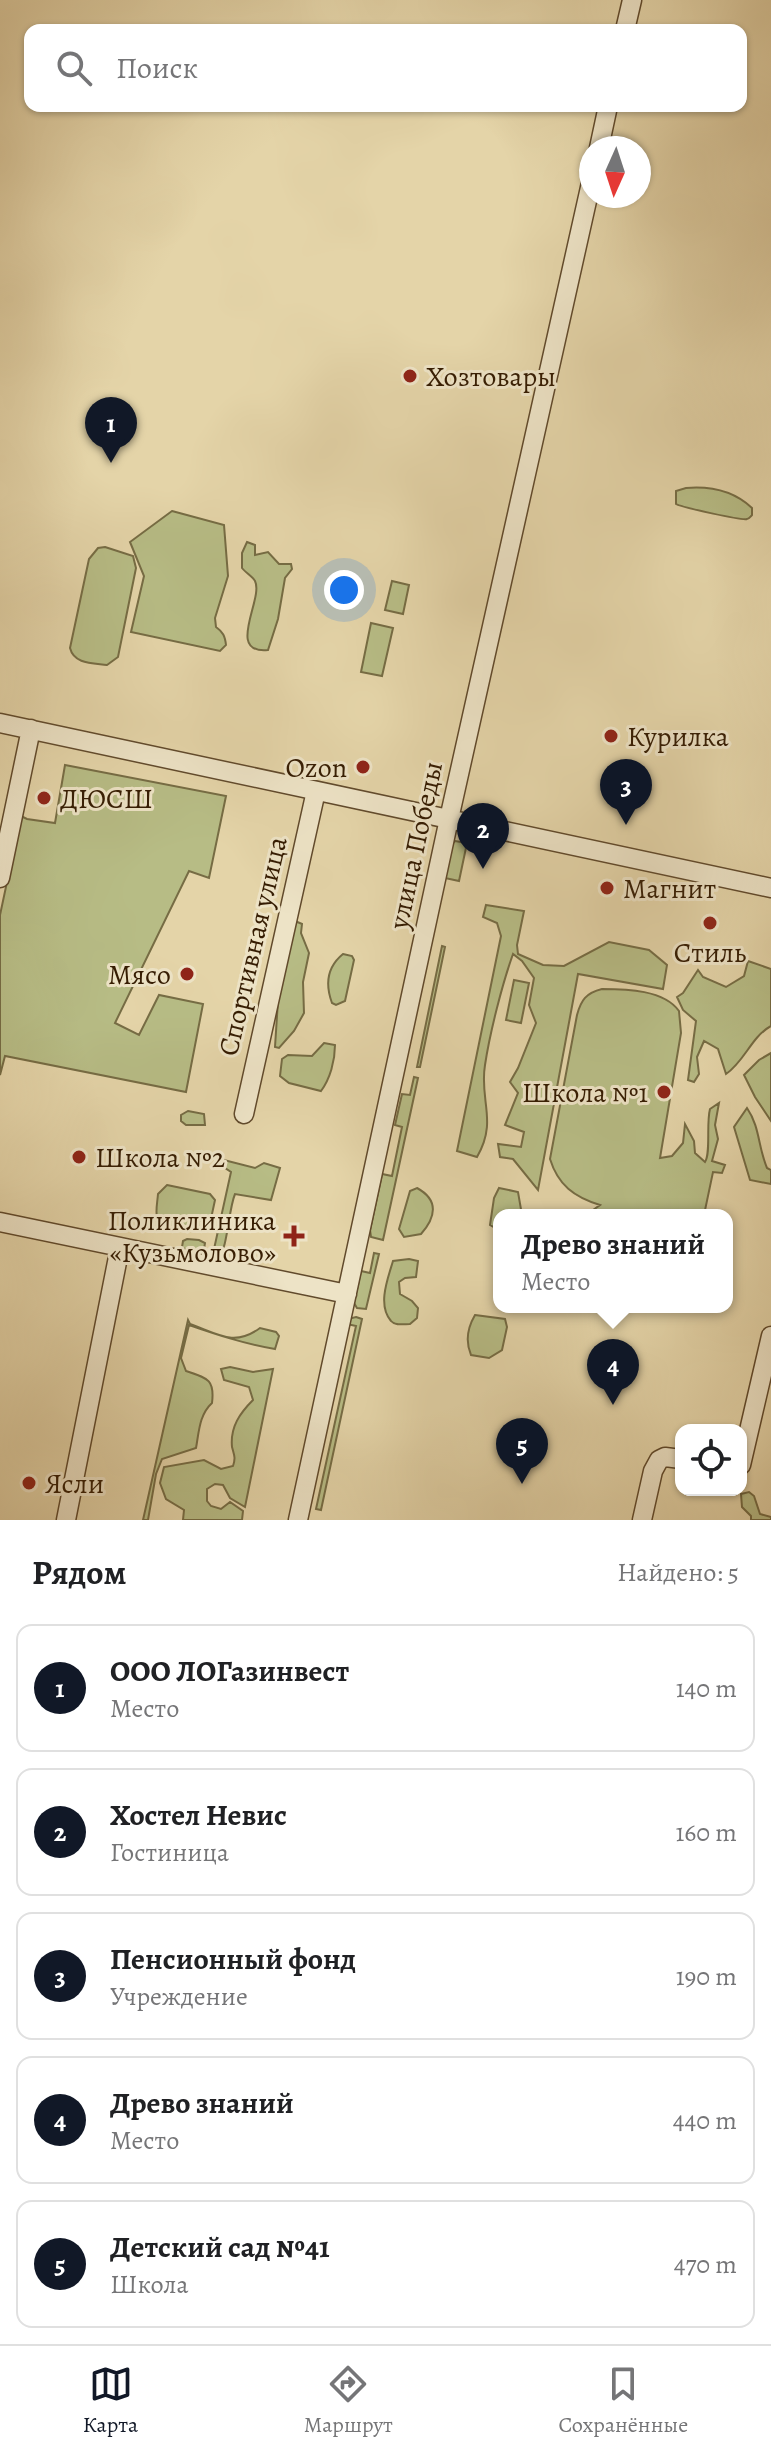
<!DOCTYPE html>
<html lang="ru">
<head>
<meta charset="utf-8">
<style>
  body { margin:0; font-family:Alegreya,serif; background:#f2f2f2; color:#202124 }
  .controls { position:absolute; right:24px; bottom:24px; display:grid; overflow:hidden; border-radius:16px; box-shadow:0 2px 6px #0004 }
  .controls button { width:72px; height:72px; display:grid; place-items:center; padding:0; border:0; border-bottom:2px solid #e0e0e0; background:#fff; color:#202124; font:40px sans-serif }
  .compass { position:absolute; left:579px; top:136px; width:72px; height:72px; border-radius:50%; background:#fff; box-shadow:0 2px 6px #0004; rotate:183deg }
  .you { position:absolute; left:344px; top:590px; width:28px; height:28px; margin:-20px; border:6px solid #fff; border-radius:50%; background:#1a73e8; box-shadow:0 0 0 12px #1a73e833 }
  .badge { display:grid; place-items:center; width:52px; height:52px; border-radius:50%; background:#111827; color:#fff; font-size:26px; font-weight:700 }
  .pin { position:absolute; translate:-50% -66px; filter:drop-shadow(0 2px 4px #0008) }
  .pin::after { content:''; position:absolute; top:42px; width:28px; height:24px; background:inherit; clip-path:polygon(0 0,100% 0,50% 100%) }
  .popup { position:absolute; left:493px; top:1209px; width:240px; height:104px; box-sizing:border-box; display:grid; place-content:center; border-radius:16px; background:#fff; filter:drop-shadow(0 2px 6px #0005); font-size:26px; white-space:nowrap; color:#757577 }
  .popup b { font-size:30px; color:#202124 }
  .popup::after { content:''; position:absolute; left:50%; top:100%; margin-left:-16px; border:16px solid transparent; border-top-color:#fff }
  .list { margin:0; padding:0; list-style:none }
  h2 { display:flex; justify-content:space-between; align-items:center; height:104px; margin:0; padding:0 32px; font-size:34px }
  h2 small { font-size:26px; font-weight:400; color:#757577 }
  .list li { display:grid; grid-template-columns:52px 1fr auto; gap:24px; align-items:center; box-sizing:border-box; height:128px; margin:0 16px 16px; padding:0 16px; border:2px solid #e0e0e0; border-radius:16px }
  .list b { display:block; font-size:30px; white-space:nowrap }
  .list p { margin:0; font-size:26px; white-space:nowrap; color:#757577 }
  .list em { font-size:26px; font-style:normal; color:#757577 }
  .icon { flex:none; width:44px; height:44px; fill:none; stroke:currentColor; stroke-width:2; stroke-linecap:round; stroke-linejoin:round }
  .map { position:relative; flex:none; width:771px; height:1520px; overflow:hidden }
  .search { position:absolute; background:#fff; box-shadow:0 2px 6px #0004; left:24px; right:24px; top:24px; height:88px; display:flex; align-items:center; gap:20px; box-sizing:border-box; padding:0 28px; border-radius:16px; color:#757577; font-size:30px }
  .sheet { height:824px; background:#fff }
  nav { display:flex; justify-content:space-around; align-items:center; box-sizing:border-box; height:112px; border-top:2px solid #e0e0e0; background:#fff; font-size:22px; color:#757577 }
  nav a { display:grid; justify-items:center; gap:4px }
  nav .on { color:#111827 }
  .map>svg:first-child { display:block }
</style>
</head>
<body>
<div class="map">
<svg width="771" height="1520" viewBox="0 0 771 1520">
  <rect width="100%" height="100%" fill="#e4d4a8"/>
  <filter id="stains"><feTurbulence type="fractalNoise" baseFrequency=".0025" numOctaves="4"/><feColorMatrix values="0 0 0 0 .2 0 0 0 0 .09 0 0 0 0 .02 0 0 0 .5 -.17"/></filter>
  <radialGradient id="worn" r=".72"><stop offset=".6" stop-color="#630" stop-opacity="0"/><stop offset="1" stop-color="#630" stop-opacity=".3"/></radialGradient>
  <path fill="#b7bc85" stroke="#766c44" stroke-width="2" d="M686 488C710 486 734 491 752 508V515C750 517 749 519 747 519 743 521 681 507 676 504V491Z
    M172 511 224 525 228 576 215 618 216 627C223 632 225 636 226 645L220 651 131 632 144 576 130 542Z
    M247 542 255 545V555L268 552 279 564H291L292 569 285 578 278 619 268 650C225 654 264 599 255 581 253 577 246 573 242 568V553Z
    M105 547 133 556 136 568 118 657 107 665C92 663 74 664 70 648L89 559 98 548Z
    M392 581 409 585 403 614 385 610Z
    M371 623 393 628 382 676 361 672Z
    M65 765 226 796 209 878 189 871 115 1023 139 1035 159 995 203 1004 186 1092 5 1056 0 1075V915L21 816 27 819 55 823Z
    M455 841 467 843 459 881 445 878 452 844Z
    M486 905 524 911 517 945 518 954 543 965 564 966 609 942 649 950 667 965 663 989 578 974 538 1190 513 1159 500 1157 498 1144 521 1147 524 1132 505 1125 518 1093 510 1082 518 1068 536 1023 529 1005 534 978 522 961 513 954C502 985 490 1032 485 1065 479 1100 498 1121 477 1157L457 1151 501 936 497 923 483 917Z
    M295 921 302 924 301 933 309 953 303 982 304 1013 294 1031 279 1048 275 1047 279 985Z
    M442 946 445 947 420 1067H417Z
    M343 954 352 956 354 960 345 1001 336 1005 332 1003C325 984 327 967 343 954Z
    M748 961 771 969V1026C751 1037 745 1061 726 1074L718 1049 704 1041 697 1057 699 1074 694 1082 688 1080 696 1021 683 1010 677 997 683 993 698 970 703 977 726 987 744 976Z
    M514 980 529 983 521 1023 506 1020Z
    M602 989C627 989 664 990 679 1011L681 1033 660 1158 672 1156 683 1143 685 1124 694 1141 695 1153 705 1162C711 1153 706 1124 710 1109L719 1103 715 1125 718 1139 712 1161 725 1165 722 1173 713 1172 704 1215H586L600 1205C574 1197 558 1185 550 1159L577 1015C581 1000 586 993 602 989Z
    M324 1043 335 1045C335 1061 330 1079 321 1091L289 1083 280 1076 282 1059 288 1055 312 1056Z
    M771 1053V1121L755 1097 744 1075 759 1060Z
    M414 1077 418 1078 383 1240 371 1237 370 1230 382 1174 392 1176 402 1127 395 1125 402 1094 410 1095Z
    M747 1108C760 1127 758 1147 767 1168L771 1170V1184L750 1180 734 1127Z
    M188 1111 204 1114 205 1125H186L181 1121V1115Z
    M216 1158 255 1168 264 1163 280 1168 271 1200 235 1194C228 1211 228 1249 218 1258L214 1256V1249L231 1172 219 1164Z
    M167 1185 210 1194 215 1200 209 1228 198 1230 179 1226 167 1229C152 1221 157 1208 158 1194Z
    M417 1188C439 1200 436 1217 421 1234L404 1237 399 1229 410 1191Z
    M499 1188 518 1192 522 1215H499V1230L490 1225 494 1198Z
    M187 1239 199 1240 205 1243 204 1249 202 1252 186 1250 182 1247 183 1241Z
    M374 1253 379 1254 366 1309 357 1308 354 1303 361 1271 370 1273Z
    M409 1259 418 1261 416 1277 405 1278 399 1282 400 1294 412 1301 418 1308 417 1318 410 1324C404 1324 395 1326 391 1321 377 1305 388 1278 393 1261Z
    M475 1315 505 1319 507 1327 502 1350 489 1358 471 1355C465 1341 468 1327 475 1315Z
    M356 1317 362 1319 321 1510 316 1509 356 1326 347 1324 348 1319Z
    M188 1320 190 1324C218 1334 234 1347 260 1328L276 1332 279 1336 275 1349C245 1344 218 1335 189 1325L181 1358 186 1371C207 1378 215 1379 212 1403 199 1415 199 1432 196 1448L162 1459 156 1474 148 1520H143Z
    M230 1367 253 1372 273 1369 245 1507 230 1498 223 1485 215 1484 207 1489V1501L211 1506 221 1509 230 1502 243 1511 242 1520H183L184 1510 166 1499 160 1483 164 1467 204 1460 221 1469 233 1466C236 1457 234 1455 232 1447 230 1427 240 1413 253 1400L249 1387 224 1380 221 1369Z
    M506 1432 535 1438 531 1461 502 1455Z
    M749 1492 754 1496 760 1514 771 1517V1520H751V1516L742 1507 741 1494Z"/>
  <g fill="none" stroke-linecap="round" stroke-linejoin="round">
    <g stroke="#614a2c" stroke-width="21">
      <path id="minor" d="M625 30 632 0
        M599 148 608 106
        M0 723 771 888
        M0 878 31 729
        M244 1114 316 791
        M0 1222 347 1294
        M741 1465 771 1336
        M66 1520 120 1247
        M298 1520 449 819 591 183
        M642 1520 653 1471 659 1460 665 1457 681 1459"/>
    </g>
    <use href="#minor" stroke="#ede3c6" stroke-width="18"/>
  </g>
  <g fill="#8f2418" stroke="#ede3c6" stroke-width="3">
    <circle cx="410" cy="376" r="8"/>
    <circle cx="611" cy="736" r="8"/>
    <circle cx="363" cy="767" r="8"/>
    <circle cx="44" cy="798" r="8"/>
    <circle cx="607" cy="888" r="8"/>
    <circle cx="710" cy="923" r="8"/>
    <circle cx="187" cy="974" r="8"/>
    <circle cx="664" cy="1092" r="8"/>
    <circle cx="79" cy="1157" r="8"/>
    <path d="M290 1224h8v8h8v8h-8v8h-8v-8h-8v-8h8z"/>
    <circle cx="29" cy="1483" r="8"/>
  </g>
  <g text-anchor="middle" stroke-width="6" stroke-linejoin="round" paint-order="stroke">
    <g font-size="28" fill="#351c02" stroke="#ede3c6" text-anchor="start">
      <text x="426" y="386">Хозтовары</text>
      <text x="627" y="746">Курилка</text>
      <text x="347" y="777" text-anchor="end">Ozon</text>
      <text x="60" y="808">ДЮСШ</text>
      <text x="623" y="898">Магнит</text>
      <text x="710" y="962" text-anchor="middle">Стиль</text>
      <text x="171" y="984" text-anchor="end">Мясо</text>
      <text x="648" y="1102" text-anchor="end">Школа №1</text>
      <text x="95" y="1167">Школа №2</text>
      <text x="276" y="1230" text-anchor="end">Поликлиника<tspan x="276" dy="32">«Кузьмолово»</tspan></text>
      <text x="45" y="1493">Ясли</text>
    </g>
    <g font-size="28" fill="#351c02" stroke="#ede3c6">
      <text transform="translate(415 845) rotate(-78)" y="10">улица Победы</text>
      <text transform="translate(252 946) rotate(-77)" y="10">Спортивная улица</text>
    </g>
  </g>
  <rect width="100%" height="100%" filter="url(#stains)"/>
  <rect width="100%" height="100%" fill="url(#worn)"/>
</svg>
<div class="controls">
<button><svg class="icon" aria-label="locate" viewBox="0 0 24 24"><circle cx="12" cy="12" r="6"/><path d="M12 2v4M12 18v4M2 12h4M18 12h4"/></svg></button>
</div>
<svg class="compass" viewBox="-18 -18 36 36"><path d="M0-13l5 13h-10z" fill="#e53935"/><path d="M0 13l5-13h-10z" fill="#757577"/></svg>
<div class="you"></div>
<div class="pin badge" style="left:111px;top:463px">1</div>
<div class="pin badge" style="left:483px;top:869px">2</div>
<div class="pin badge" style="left:626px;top:825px">3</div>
<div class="pin badge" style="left:613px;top:1405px">4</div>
<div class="popup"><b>Древо знаний</b>Место</div>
<div class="pin badge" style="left:522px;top:1484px">5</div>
<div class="search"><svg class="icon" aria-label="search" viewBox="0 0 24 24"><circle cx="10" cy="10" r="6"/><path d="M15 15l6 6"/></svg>Поиск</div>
</div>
<section class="sheet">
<h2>Рядом<small>Найдено: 5</small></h2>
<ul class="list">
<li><span class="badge">1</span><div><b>ООО ЛОГазинвест</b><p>Место</p></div><em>140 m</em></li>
<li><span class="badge">2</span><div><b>Хостел Невис</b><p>Гостиница</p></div><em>160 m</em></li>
<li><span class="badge">3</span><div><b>Пенсионный фонд</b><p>Учреждение</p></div><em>190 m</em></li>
<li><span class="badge">4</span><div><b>Древо знаний</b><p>Место</p></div><em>440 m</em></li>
<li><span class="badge">5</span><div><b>Детский сад №41</b><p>Школа</p></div><em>470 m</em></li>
</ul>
</section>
<nav>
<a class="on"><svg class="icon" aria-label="map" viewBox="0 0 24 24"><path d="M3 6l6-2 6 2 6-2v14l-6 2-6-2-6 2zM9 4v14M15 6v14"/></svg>Карта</a>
<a><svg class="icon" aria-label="directions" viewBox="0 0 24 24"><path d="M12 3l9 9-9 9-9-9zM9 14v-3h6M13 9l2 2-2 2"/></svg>Маршрут</a>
<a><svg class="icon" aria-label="saved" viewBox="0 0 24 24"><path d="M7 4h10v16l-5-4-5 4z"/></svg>Сохранённые</a>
</nav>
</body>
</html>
